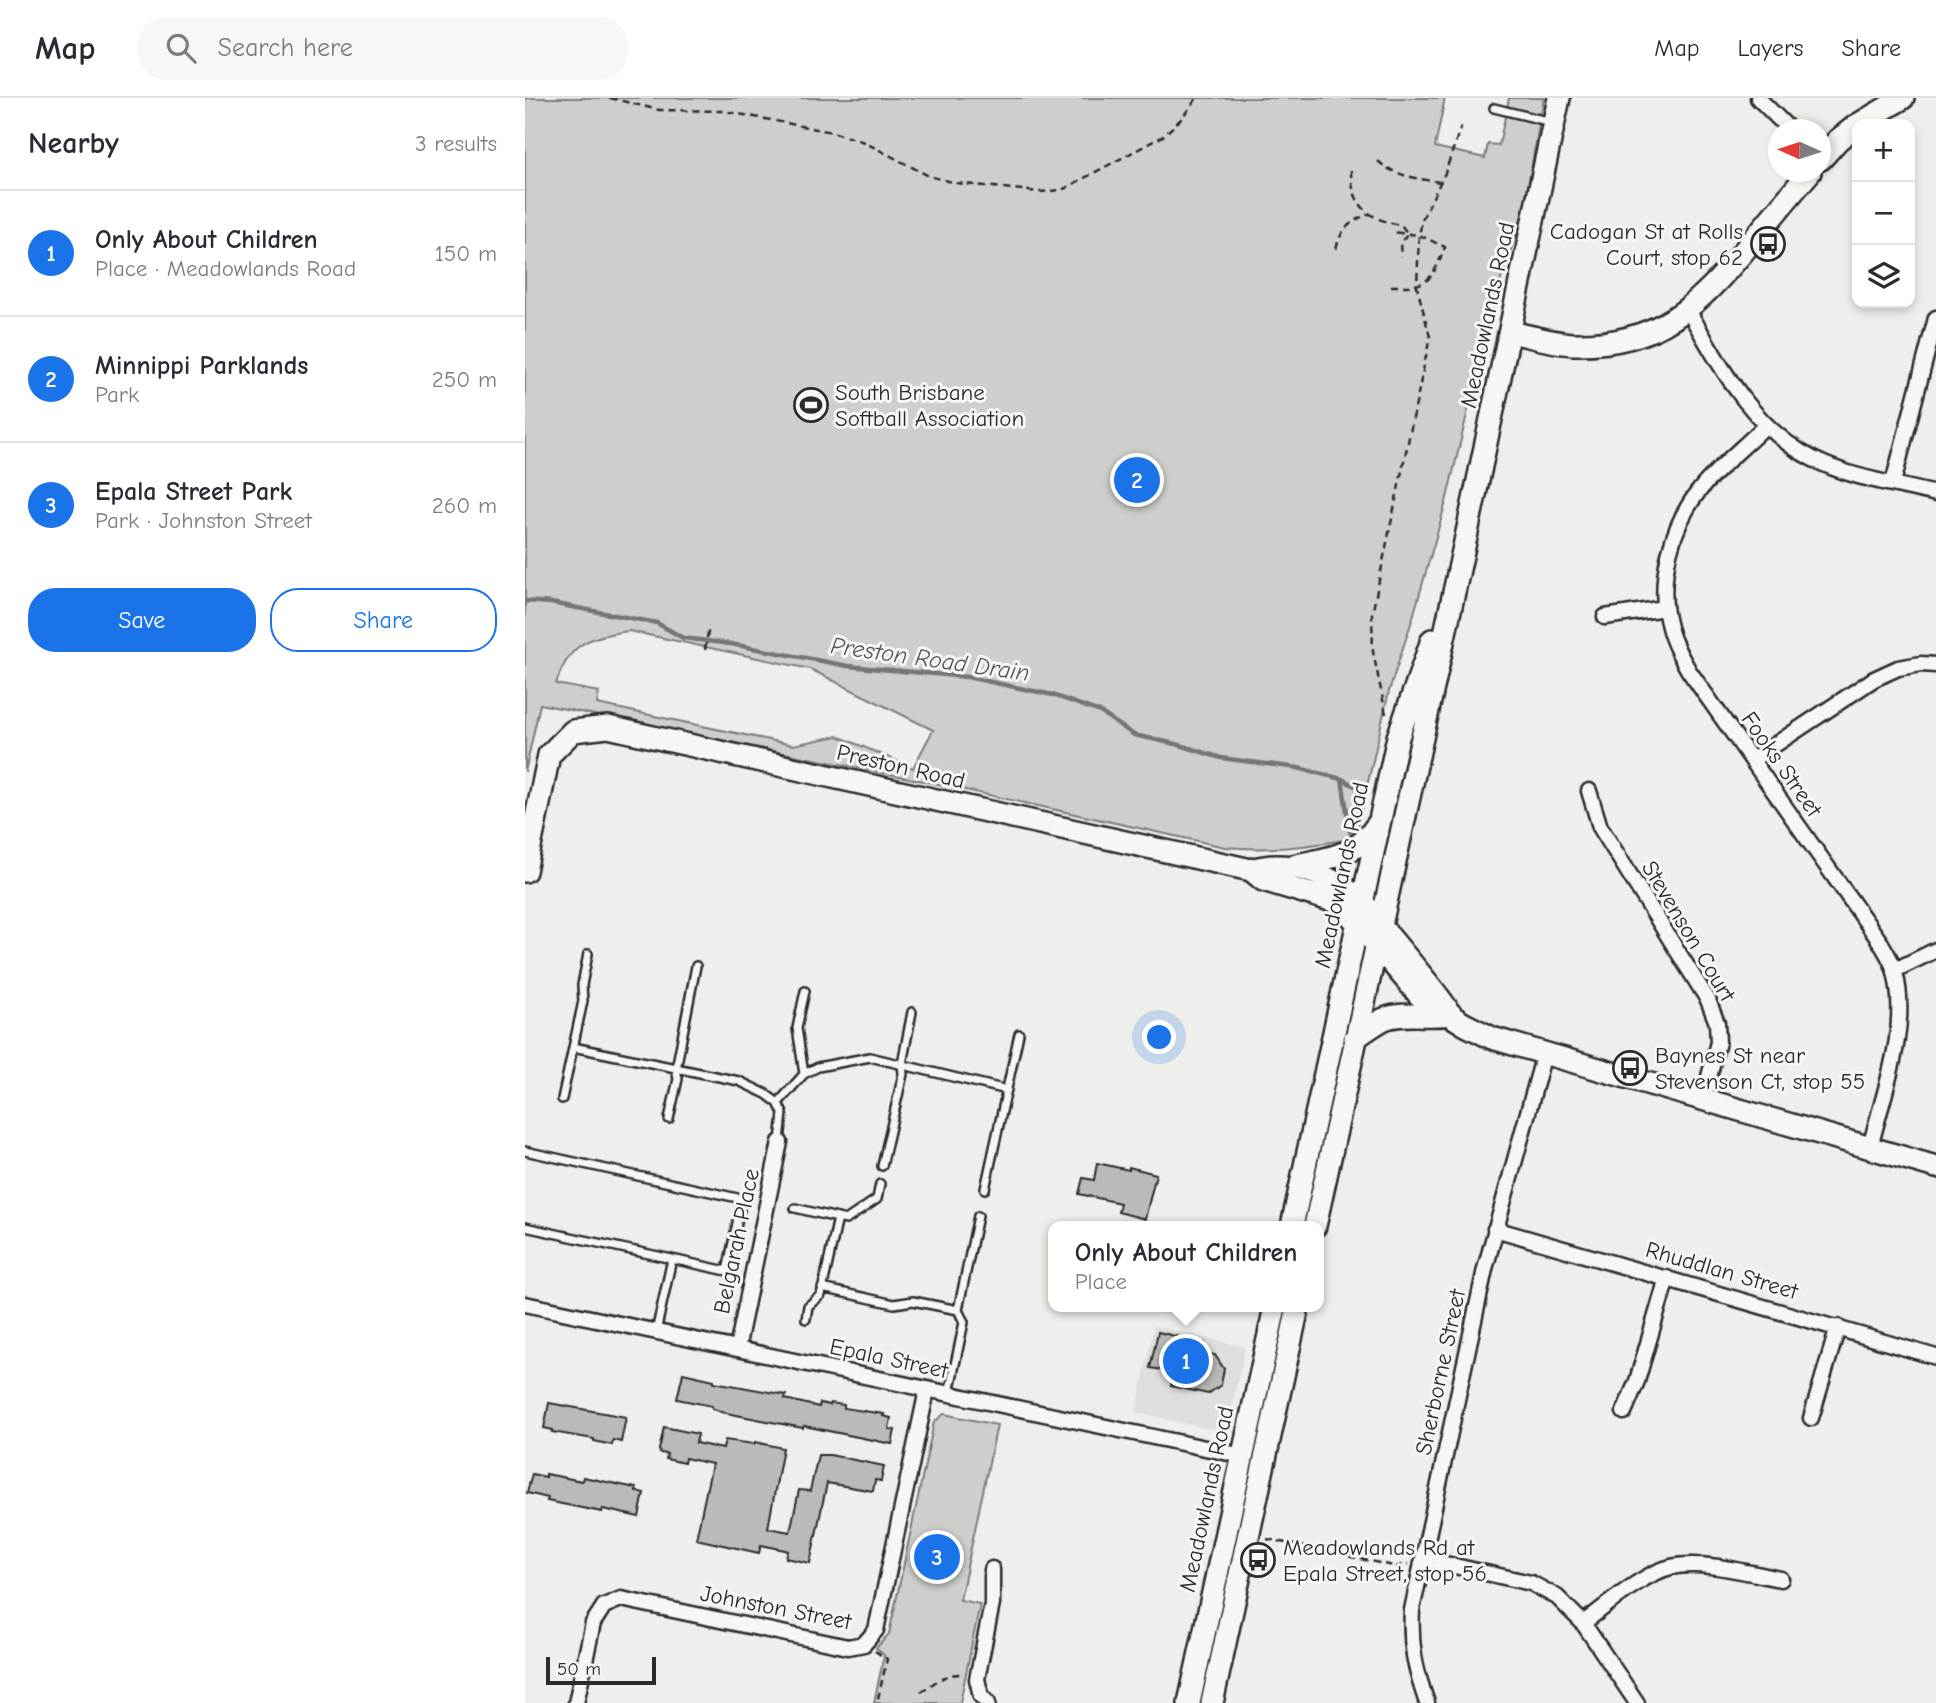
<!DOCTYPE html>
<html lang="en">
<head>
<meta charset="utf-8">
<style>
  body { margin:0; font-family:"Comic Neue",sans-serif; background:#f7f7f7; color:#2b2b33 }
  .controls { position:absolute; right:21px; top:21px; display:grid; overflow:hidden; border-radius:14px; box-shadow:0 4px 10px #0003 }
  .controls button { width:63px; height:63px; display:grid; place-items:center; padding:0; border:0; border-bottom:2px solid #e1e1e2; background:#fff; color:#2b2b33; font:35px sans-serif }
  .compass { position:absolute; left:1243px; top:21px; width:63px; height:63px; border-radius:50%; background:#fff; box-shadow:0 4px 10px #0003; rotate:273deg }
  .scale { position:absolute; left:21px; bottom:18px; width:110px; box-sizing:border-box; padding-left:7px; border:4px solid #2b2b2b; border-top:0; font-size:19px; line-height:24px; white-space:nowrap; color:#2b2b2b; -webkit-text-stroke:5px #f6f6f2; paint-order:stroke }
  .you { position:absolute; left:635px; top:940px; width:24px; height:24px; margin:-18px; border:5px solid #fff; border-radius:50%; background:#1a73e8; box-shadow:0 0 0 10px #1a73e833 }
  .badge { display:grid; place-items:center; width:46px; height:46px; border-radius:50%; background:#1a73e8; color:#fff; font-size:23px; font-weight:700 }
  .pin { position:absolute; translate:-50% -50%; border:4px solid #fff; box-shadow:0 2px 7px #0006 }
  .popup { position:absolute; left:523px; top:1123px; width:276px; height:91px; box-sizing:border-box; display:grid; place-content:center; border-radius:14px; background:#fff; filter:drop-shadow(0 2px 5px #0005); font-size:23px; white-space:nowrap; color:#7c7c81 }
  .popup b { font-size:26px; color:#2b2b33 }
  .popup::after { content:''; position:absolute; left:50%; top:100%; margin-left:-14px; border:14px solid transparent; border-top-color:#fff }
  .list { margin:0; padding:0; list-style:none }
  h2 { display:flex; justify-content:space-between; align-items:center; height:91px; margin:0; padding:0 28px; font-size:30px }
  h2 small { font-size:23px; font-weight:400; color:#7c7c81 }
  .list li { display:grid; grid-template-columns:46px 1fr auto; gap:21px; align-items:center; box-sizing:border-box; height:126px; padding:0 28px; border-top:2px solid #e1e1e2 }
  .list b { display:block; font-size:26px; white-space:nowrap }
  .list p { margin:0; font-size:23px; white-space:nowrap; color:#7c7c81 }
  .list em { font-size:23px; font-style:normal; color:#7c7c81 }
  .actions { display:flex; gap:14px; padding:21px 28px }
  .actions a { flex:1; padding:16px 0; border:2px solid #1a73e8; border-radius:28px; text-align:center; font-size:24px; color:#1a73e8 }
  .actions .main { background:#1a73e8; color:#fff }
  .icon { flex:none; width:38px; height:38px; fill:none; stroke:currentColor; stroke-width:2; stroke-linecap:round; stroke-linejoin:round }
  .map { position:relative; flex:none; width:1411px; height:1605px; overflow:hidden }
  header { display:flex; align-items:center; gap:42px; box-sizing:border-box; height:98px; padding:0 35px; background:#fff; border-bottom:2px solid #e1e1e2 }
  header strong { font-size:33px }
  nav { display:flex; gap:38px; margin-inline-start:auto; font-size:24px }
  .search { width:490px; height:63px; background:#f7f7f7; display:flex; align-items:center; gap:18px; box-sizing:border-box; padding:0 24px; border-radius:28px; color:#7c7c81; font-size:26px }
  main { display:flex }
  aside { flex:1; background:#fff }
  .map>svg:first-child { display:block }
</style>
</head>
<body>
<header>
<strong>Map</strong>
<div class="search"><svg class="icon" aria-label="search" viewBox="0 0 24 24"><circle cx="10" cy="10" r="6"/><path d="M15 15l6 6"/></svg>Search here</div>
<nav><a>Map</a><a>Layers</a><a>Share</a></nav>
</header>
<main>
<aside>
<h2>Nearby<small>3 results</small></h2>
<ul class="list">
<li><span class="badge">1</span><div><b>Only About Children</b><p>Place · Meadowlands Road</p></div><em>150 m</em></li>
<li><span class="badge">2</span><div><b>Minnippi Parklands</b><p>Park</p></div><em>250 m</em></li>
<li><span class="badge">3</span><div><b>Epala Street Park</b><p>Park · Johnston Street</p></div><em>260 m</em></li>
</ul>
<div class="actions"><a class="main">Save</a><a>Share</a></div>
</aside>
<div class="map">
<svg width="1411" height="1605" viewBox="0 0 1411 1605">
  <rect width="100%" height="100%" fill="#eeeeea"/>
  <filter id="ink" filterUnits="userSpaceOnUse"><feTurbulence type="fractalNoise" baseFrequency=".0143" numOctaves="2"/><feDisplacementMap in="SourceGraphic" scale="14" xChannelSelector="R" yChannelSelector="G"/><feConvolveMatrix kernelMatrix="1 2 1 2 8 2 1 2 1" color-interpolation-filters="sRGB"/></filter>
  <g filter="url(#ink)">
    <path fill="#dededb" d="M629 1228 720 1249 705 1318 694 1330H680L611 1314Z"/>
    <path fill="#cececa" stroke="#7c7c7a" stroke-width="2" fill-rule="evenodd" d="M0 0H920L910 49 960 60 963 46 974 47 984 0H1019L998 115 969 203 921 404 888 519 864 593 831 736 824 741C782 749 742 753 700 749L413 686 15 606 0 674ZM104 533 285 571 408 632 388 670 313 638 268 647 72 606 74 594 31 586C44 545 64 538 104 533Z
      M419 1316 472 1327 435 1502 455 1506 435 1605H349L359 1557 351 1550 364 1536 409 1324Z"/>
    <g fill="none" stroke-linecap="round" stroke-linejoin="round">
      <path stroke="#757573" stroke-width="4.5" d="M0 503 26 505 132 525 158 540 206 546 323 568 442 579 528 597 575 614 609 637 655 647 696 660 773 670 817 681 837 692
        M817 681 825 734"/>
    </g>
    <path fill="#babab7" stroke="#2b2b2b" stroke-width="2" d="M572 1065 604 1072V1069L631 1076 620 1121 593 1114 595 1105 554 1096 558 1080 569 1082Z
      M633 1234 680 1245 678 1254 690 1257 699 1271 696 1287 683 1296 646 1288 649 1274 625 1270Z
      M158 1275 189 1282V1284L261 1297 260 1301 294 1309 295 1305 305 1307 306 1305 319 1307V1310L359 1316 358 1318 366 1320 364 1331 370 1332 367 1346 279 1328 278 1330 196 1314 187 1310V1308L152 1301Z
      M24 1305 101 1319 96 1344 88 1342 87 1347 69 1343V1341L27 1334 28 1332 19 1330Z
      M139 1329 173 1336 171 1345 198 1351 200 1342 229 1346 230 1344 258 1350 243 1430 265 1434 274 1392 285 1393 293 1357H305L359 1368 356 1383 350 1382 348 1393 302 1385 285 1465 261 1460 263 1453 260 1452 236 1447 234 1455 171 1441 187 1366 160 1360 159 1365 141 1361 142 1356 135 1355 134 1352Z
      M7 1376 21 1379V1376L57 1383 58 1379 111 1390V1393L119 1395 114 1419 78 1411 77 1414 22 1403 23 1400 2 1395Z"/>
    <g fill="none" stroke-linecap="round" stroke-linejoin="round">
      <g stroke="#2b2b2b" stroke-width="12">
        <path id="lane" d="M969 10 1026 24
          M48 949 214 983 241 996 253 1005 258 1015 255 1044
          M279 976 272 930 280 893
          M37 1001 58 903 57 887 63 856
          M253 1005 279 976 293 969 345 959 482 992
          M144 1021 153 981 151 971 171 868
          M0 1053 217 1101 202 1173 0 1129
          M357 1068 378 976 377 966 387 914
          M460 1091 494 936
          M270 1110 321 1122 352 1101 355 1086
          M297 1190 369 1206 388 1203 433 1212 453 1118
          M281 1221 283 1208 296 1197 313 1120
          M131 1234 147 1161
          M424 1295 439 1224 433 1212"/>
      </g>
      <g stroke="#2b2b2b" stroke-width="19">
        <path id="street" d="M1233 0 1265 32
          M1163 212C1196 269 1227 330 1288 361 1325 380 1371 386 1411 396
          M1240 328C1220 348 1197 366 1178 388 1147 424 1131 482 1144 529 1148 545 1156 559 1164 573L1356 845C1361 854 1368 864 1370 874 1385 931 1358 995 1345 1050
          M1368 385 1411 220
          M1080 519 1140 510
          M1227 662 1349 581 1373 570 1396 566 1411 567
          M1064 693 1075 729 1183 902 1192 925 1193 944 1178 1002
          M1370 872 1411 852
          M970 1131 1411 1259
          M0 1206 718 1358
          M212 1251 255 1044
          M1099 1314 1112 1283 1142 1180
          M1286 1320 1313 1229
          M898 1461 1006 1485 1032 1499 1058 1525 1112 1605
          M1058 1525C1083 1507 1117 1476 1146 1469 1178 1462 1223 1475 1256 1481
          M51 1605 68 1525 79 1508 96 1501 323 1549 339 1546 351 1532 402 1292
          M463 1605 456 1598 452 1581 467 1506V1471
          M902 1605C890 1571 885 1547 887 1512L960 1171 1019 956"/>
      </g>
      <g stroke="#2b2b2b" stroke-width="26">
        <path id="secondary" d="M1334 26 1378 0
          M1296 61 1313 42 1332 27
          M985 234C1005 238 1028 245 1048 246 1133 248 1173 208 1223 148 1244 123 1264 98 1285 74
          M768 768C805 759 830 760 852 727
          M726 772C763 760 808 777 836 803 846 812 854 826 863 837 883 861 903 884 921 909
          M0 773 24 657 48 633 83 629 726 772 738 782 812 804 832 824 895 898 939 926 967 940 1411 1069
          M830 940C839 934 849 926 859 921 879 913 905 920 926 916
          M767 1128 873 639 907 542
          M790 1128 940 444 1034 0
          M664 1605 750 1209
          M687 1605 773 1209"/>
      </g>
      <path stroke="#2b2b2b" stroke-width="2.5" stroke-dasharray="7 5" stroke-linecap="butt" d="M85 0 134 12 199 13 307 34 339 44 404 78 431 85 515 94 537 92 638 38 656 21 672 0
        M853 63C869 78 894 81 915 84
        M826 72C826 106 843 122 876 127L883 136 875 145 876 159
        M811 151C816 131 825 123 844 116
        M866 188C904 189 906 184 920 149L894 137 867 134
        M180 552 184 528
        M861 616 848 554 847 516 905 239 892 189 894 137 898 119 920 75 936 28
        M742 1441 873 1469 878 1466H883
        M350 1553 362 1561 352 1605
        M396 1594C410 1584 421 1575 439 1576"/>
      <use href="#lane" stroke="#f6f6f2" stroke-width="7"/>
      <use href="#street" stroke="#f6f6f2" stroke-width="14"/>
      <use href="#secondary" stroke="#f6f6f2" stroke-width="21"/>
    </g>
  </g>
  <defs>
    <g id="bus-ring" transform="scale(1.75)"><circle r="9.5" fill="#f6f6f2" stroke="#2b2b2b" stroke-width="1.5"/><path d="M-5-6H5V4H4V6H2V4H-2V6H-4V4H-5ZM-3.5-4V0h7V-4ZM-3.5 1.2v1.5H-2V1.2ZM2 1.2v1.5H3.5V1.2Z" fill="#2b2b2b"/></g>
    <g id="stadium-ring" transform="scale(1.75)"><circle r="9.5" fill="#f6f6f2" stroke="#2b2b2b" stroke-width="1.5"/><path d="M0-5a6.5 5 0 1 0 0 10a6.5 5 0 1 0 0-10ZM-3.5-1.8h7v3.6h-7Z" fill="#2b2b2b"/></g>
  </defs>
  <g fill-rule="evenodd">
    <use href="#bus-ring" x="1243" y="146"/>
    <use href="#stadium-ring" x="286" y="307"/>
    <use href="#bus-ring" x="1105" y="970"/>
    <use href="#bus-ring" x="733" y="1462"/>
  </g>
  <g text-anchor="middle" stroke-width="6" stroke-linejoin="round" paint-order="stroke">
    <g font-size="23" fill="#2b2b2b" stroke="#f6f6f2" text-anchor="start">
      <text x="1218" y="141" text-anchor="end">Cadogan St at Rolls<tspan x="1218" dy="26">Court, stop 62</tspan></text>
      <text x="310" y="302">South Brisbane<tspan x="310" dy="26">Softball Association</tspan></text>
      <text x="1130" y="965">Baynes St near<tspan x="1130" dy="26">Stevenson Ct, stop 55</tspan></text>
      <text x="758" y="1457">Meadowlands Rd at<tspan x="758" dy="26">Epala Street, stop 56</tspan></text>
    </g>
    <g font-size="23" fill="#2b2b2b" stroke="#f6f6f2">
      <text transform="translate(962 217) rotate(-78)" y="8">Meadowlands Road</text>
      <text transform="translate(1257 666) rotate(55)" y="8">Fooks Street</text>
      <text transform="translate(376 668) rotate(13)" y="8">Preston Road</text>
      <text transform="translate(816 777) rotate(-78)" y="8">Meadowlands Road</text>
      <text transform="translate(1164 833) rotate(59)" y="8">Stevenson Court</text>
      <text transform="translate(211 1143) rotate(-78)" y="8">Belgarah Place</text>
      <text transform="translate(1197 1172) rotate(16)" y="8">Rhuddlan Street</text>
      <text transform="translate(364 1260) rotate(12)" y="8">Epala Street</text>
      <text transform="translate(915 1274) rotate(-78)" y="8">Sherborne Street</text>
      <text transform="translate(681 1401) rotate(-78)" y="8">Meadowlands Road</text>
      <text transform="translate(251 1509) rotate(11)" y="8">Johnston Street</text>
    </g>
    <g font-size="24" font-style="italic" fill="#565655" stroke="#f6f6f2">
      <text transform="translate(405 561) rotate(8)" y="8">Preston Road Drain</text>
    </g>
  </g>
</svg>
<div class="controls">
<button>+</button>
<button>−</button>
<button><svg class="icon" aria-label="layers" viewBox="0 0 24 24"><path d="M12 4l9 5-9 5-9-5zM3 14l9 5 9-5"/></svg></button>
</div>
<svg class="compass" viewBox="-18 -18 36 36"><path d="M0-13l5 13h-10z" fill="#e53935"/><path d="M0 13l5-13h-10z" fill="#7c7c81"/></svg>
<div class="scale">50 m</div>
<div class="you"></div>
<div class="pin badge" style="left:661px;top:1263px">1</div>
<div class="popup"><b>Only About Children</b>Place</div>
<div class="pin badge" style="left:612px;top:382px">2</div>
<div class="pin badge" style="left:412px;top:1459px">3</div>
</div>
</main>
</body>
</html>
